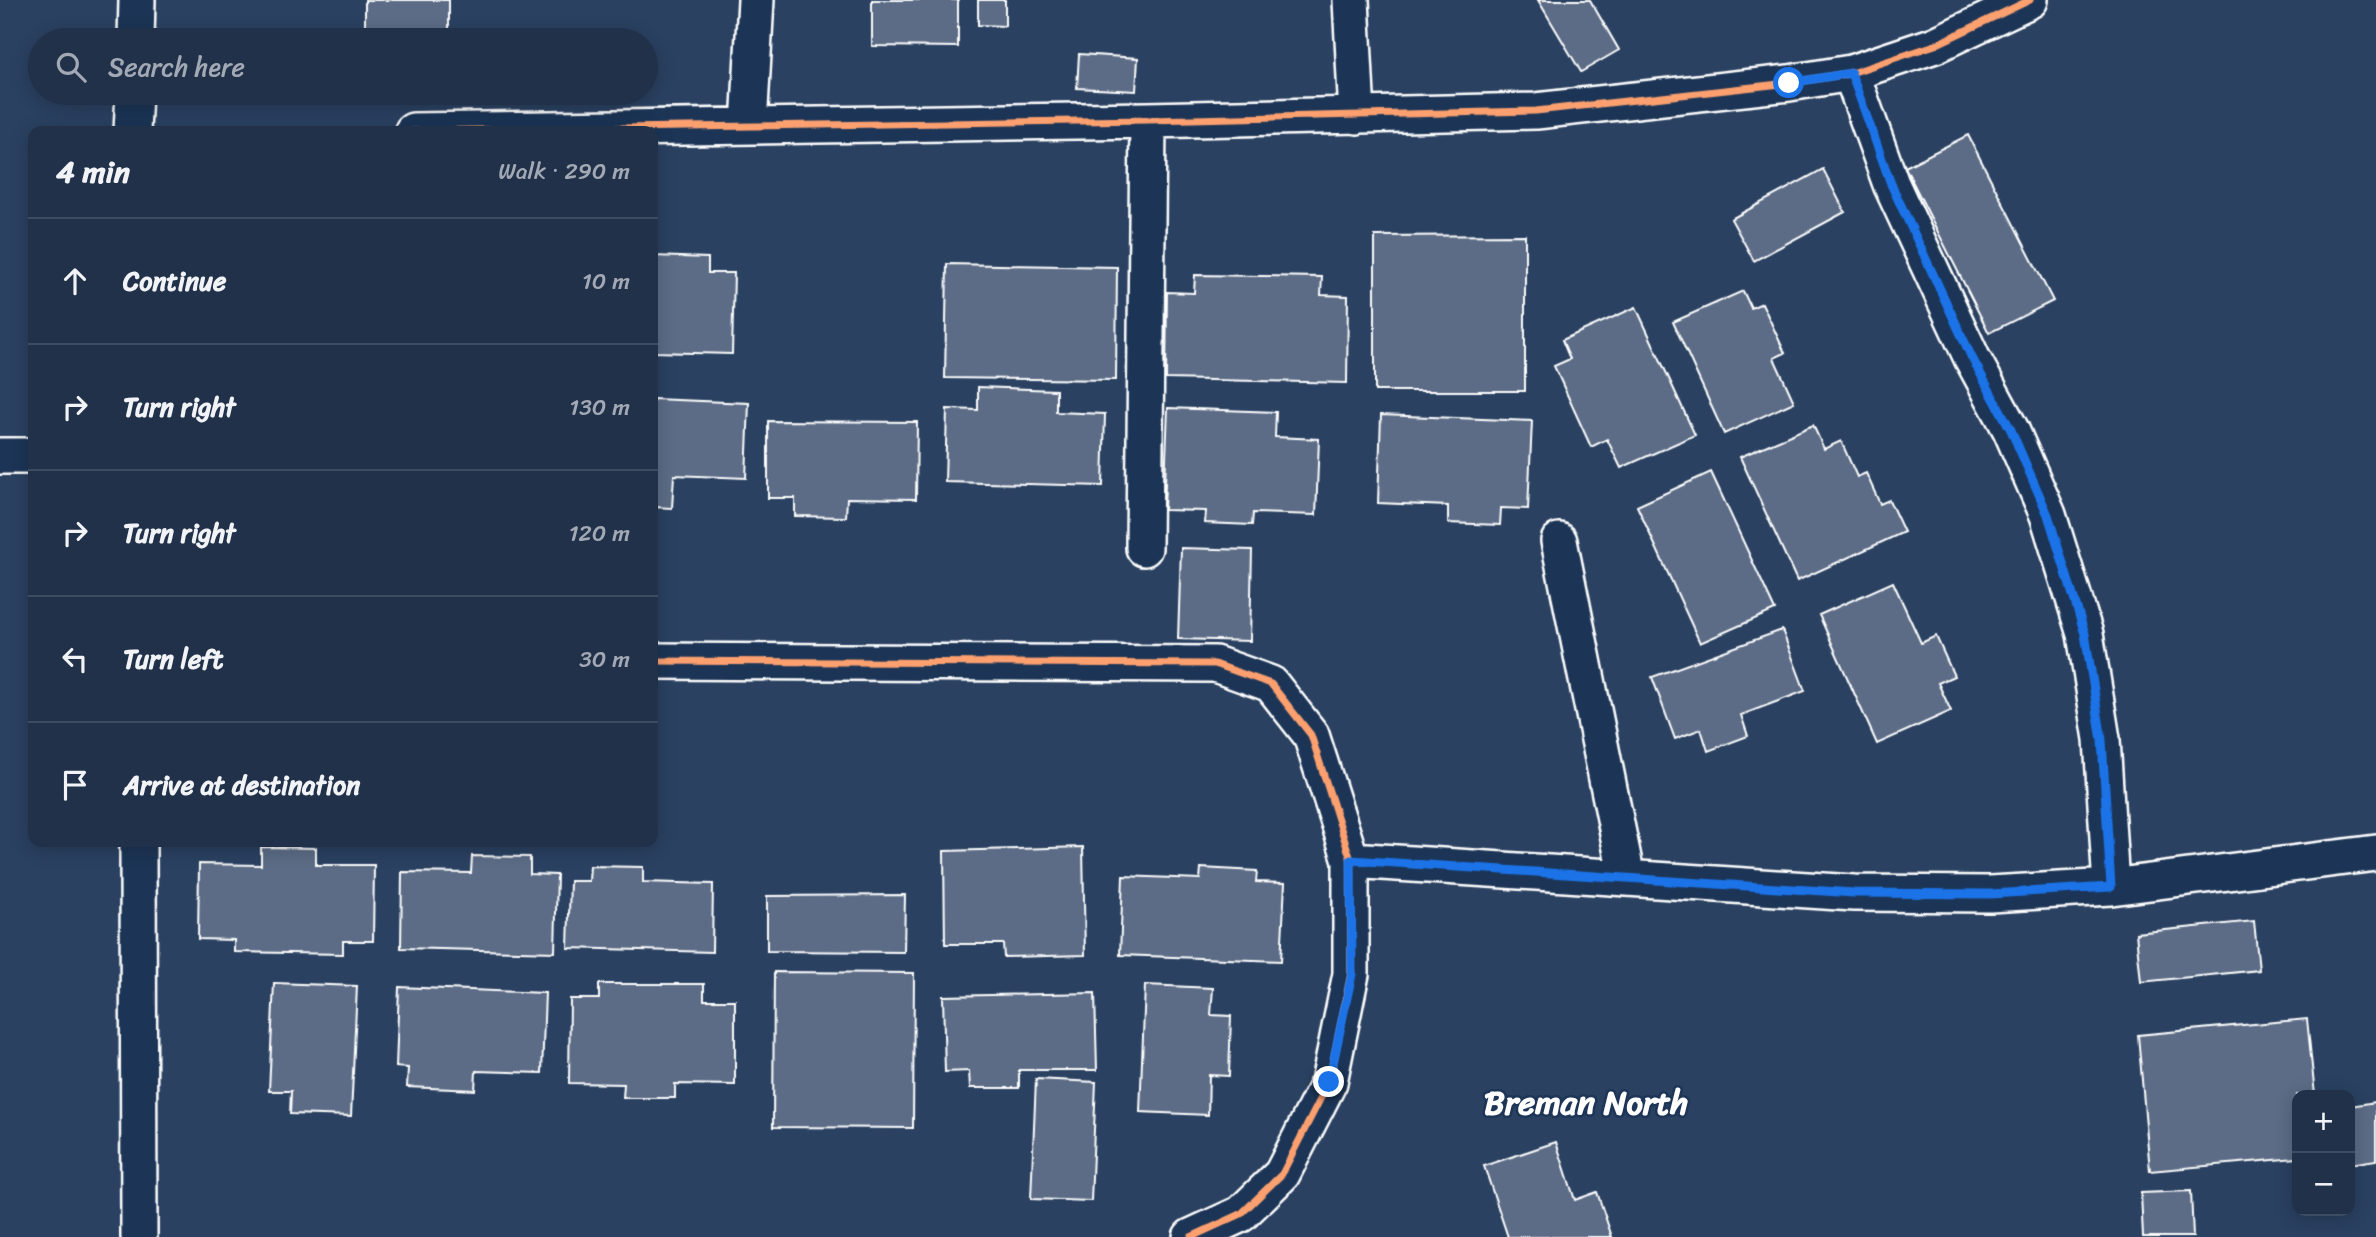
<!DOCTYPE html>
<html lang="en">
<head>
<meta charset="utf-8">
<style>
  body { margin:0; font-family:Sriracha,sans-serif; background:#2d3d53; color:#f1f3f6 }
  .controls { position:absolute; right:21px; bottom:21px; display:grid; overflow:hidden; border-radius:14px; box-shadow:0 4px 18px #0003 }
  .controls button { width:63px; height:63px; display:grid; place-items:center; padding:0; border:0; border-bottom:2px solid #3d4c61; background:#203149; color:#f1f3f6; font:35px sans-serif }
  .stop { position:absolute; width:21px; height:21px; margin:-16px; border:5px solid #1a73e8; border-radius:50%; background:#fff }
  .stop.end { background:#1a73e8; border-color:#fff; box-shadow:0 2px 7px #0008 }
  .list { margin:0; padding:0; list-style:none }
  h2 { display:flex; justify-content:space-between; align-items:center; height:91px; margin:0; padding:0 28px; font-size:30px }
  h2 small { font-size:23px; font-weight:400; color:#a2a9b4 }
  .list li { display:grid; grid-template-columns:46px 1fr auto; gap:21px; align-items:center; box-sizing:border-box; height:126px; padding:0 28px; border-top:2px solid #3d4c61 }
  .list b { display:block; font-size:26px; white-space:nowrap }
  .list em { font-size:23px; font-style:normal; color:#a2a9b4 }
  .icon { flex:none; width:38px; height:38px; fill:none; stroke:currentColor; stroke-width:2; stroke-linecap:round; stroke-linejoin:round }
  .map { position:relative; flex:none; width:2376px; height:1237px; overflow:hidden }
  .search { position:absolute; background:#203149; box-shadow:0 4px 18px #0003; left:28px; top:28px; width:630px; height:77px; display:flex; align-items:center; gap:18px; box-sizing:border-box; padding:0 24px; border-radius:38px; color:#a2a9b4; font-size:26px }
  .panel { position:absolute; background:#203149; box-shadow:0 4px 18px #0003; left:28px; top:126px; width:630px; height:721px; border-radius:14px }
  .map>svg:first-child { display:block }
</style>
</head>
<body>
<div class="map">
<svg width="2376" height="1237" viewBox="0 0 2376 1237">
  <rect width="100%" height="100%" fill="#2a4161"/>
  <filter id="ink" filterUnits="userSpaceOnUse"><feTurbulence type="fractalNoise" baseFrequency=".0143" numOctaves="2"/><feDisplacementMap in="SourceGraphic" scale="14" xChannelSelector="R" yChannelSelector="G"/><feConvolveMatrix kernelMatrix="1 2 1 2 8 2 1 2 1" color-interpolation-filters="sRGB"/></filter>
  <g filter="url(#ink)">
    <path fill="#5b6c86" stroke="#fff" stroke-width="2" d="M365 0H449V40H365Z
      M872 0H958V47L872 46Z
      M978 0H1005V26L978 25Z
      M1538 0H1590L1619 50 1581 72Z
      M1079 54 1138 58 1136 91 1077 88Z
      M1968 135 2053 301 1989 333 1905 167Z
      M1823 169 1845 212 1754 261 1731 219Z
      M1525 235V391H1375V236Z
      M653 256 708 258V273H734L732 354 653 352Z
      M947 264 1117 267 1116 380 945 378Z
      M1195 275 1322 277 1321 295 1348 296 1347 383 1166 379 1167 292 1194 293Z
      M1743 291 1751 308 1762 303 1785 353 1774 358 1794 402 1724 434 1673 322Z
      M1636 307 1695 435 1621 468 1607 439 1591 447 1554 366 1570 359 1562 340Z
      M978 387 1056 390V412L1105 414 1103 486 945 482 947 409 978 410Z
      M653 399 749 403 746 478 674 475 672 508 653 507Z
      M1168 408 1276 412 1275 437 1319 439 1316 515 1253 513 1252 525 1205 523 1206 511 1164 510Z
      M1381 415 1532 421 1528 509 1501 508 1500 525 1448 523V506L1378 503Z
      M768 421 917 422 916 499 847 498 846 517 795 516V498H768Z
      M1813 425 1824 449 1841 441 1857 477 1866 473 1880 504 1889 500 1904 532 1797 581 1740 457Z
      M1711 472 1775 610 1700 643 1637 506Z
      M1181 548 1252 550 1250 641 1178 639Z
      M1893 582 1921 643 1936 636 1954 676 1938 683 1951 711 1877 744 1819 615Z
      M1782 630 1805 691 1741 715 1748 736 1708 751 1701 729 1675 739 1652 677Z
      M261 847 316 848V865H374L373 941H343V954L234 952V940L198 939 199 864 261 865Z
      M1083 847 1085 955 1004 957 1003 944H945L944 851Z
      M472 856 530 857V874L557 875 555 952 401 948 402 872 471 873Z
      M590 866 643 867V882L713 884 712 952 568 948 570 881H589Z
      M1201 868 1257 871 1256 882 1285 883 1281 961 1120 955 1123 876 1200 879Z
      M905 895 904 952 767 951V896Z
      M2254 921 2259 970 2141 982 2136 933Z
      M774 972 914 973 913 1128 773 1127Z
      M274 983 357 986 351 1116 290 1114 291 1091H269Z
      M599 984H704V1000H735V1085L675 1084V1098H623L624 1084 569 1083 570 999H599Z
      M1145 985 1213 988 1211 1015 1231 1016 1229 1076 1209 1075 1208 1115 1140 1112Z
      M399 987 545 993 542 1073 476 1071 475 1090 407 1087 408 1068 396 1067Z
      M1095 993 1097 1070H1019V1088H970L969 1071 945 1072 943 996Z
      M2307 1019 2315 1095H2297V1158L2150 1171 2138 1035Z
      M1036 1079 1096 1082 1091 1201 1031 1199Z
      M2376 1102V1160L2350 1164V1106Z
      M1556 1142 1575 1200 1597 1192 1612 1237H1508L1484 1166Z
      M2191 1191 2193 1237H2143L2141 1193Z"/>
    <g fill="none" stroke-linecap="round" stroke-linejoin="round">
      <g stroke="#fff" stroke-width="40">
        <path id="minor" d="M1351 0 1357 116
          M136 40 137 0
          M1851 73 1891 184 1972 358 2011 430 2048 515 2085 634 2102 739 2111 887
          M749 126 756 0
          M132 131 134 93
          M413 131 1148 120 1536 111 1789 83 1851 73 1935 45 2030 0
          M0 456H33
          M1559 541 1627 878
          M1144 548 1148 120
          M653 661 1215 664 1271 684 1311 735 1351 860V974L1329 1082 1282 1174 1241 1214 1191 1237
          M138 842 139 1237
          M1351 860 1854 893 1990 894 2111 887 2376 853"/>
      </g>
      <use href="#minor" stroke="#1d3557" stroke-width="35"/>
      <g stroke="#1d3557" stroke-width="11">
        <path id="cycleway" d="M413 131 1148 120 1536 111 1789 83 1851 73 1935 45 2030 0
          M653 661 1215 664 1271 684 1311 735 1351 860V974L1329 1082 1282 1174 1241 1214 1191 1237"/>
      </g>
      <use href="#cycleway" stroke="#fca06f" stroke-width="7"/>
    </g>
  </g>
  <g fill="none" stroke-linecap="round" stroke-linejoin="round" filter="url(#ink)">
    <path stroke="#1a73e8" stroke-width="9" d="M1329 1082 1352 974 1351 860 1854 893 1990 894 2111 887 2102 740 2085 634 2048 515 2011 430 1972 358 1891 184 1851 73 1789 83"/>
  </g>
  <g text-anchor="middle" stroke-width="5" stroke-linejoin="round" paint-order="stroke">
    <g font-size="33" font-weight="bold" fill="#fff" stroke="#1d3557">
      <text x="1586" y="1114">Breman North</text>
    </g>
  </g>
</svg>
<div class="controls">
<button>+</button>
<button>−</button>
</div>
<div class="stop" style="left:1789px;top:83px"></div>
<div class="stop end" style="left:1329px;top:1082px"></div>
<div class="search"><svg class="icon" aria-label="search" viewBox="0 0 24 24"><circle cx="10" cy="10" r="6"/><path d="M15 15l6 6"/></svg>Search here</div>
<section class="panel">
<h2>4 min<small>Walk · 290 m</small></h2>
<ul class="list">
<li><svg class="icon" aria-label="ahead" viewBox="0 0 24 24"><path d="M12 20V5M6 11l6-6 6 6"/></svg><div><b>Continue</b></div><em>10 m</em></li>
<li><svg class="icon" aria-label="right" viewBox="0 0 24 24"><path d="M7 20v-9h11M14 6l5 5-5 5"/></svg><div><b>Turn right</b></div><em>130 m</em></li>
<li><svg class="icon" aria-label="right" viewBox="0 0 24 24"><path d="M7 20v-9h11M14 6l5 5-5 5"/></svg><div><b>Turn right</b></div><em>120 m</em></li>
<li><svg class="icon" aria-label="left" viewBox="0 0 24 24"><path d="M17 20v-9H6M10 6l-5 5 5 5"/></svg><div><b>Turn left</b></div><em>30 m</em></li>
<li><svg class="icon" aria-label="arrive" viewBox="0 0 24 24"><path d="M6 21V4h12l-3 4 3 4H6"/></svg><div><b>Arrive at destination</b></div></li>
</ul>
</section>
</div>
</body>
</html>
